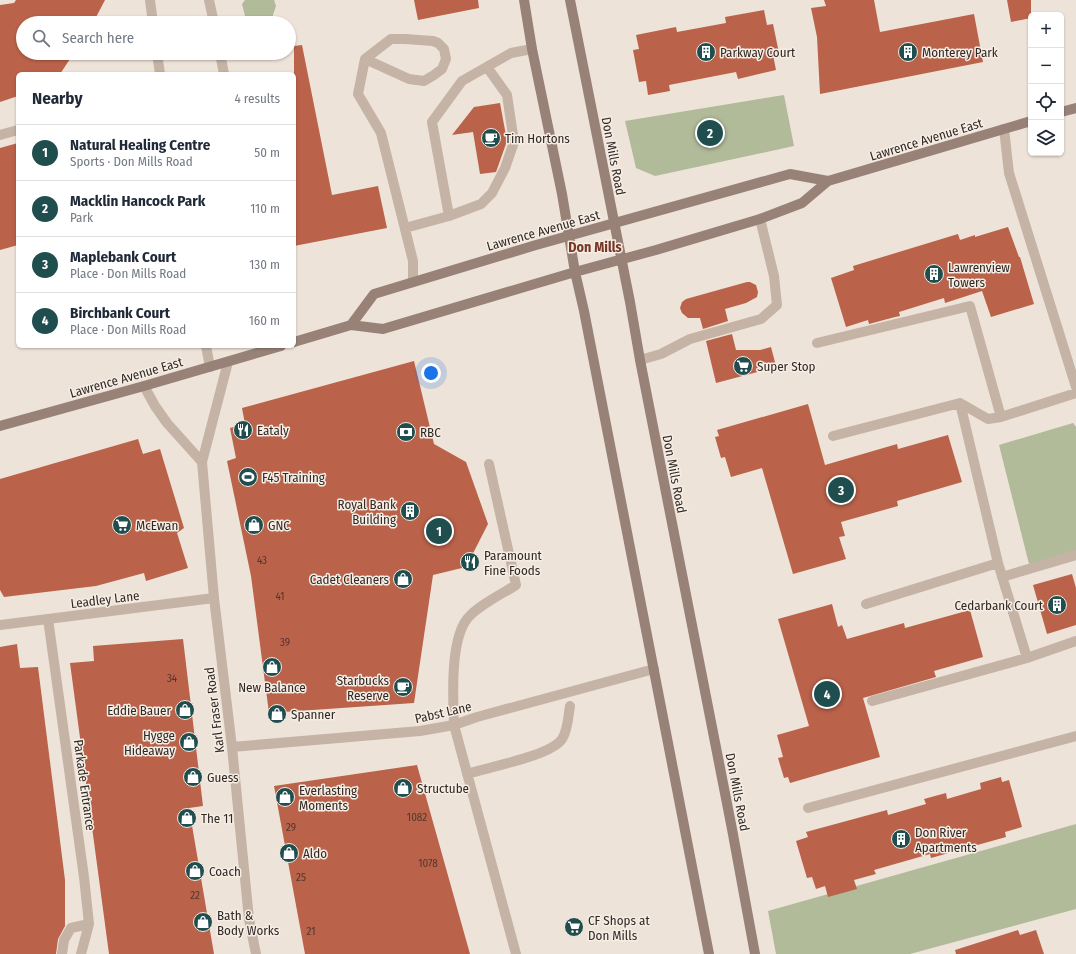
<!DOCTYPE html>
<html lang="en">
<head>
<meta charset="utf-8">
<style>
  body { margin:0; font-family:"Fira Sans Condensed",sans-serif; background:#f2f2f3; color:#1f2937 }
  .controls { position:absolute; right:12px; top:12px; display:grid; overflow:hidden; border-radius:6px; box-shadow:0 1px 3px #0004 }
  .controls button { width:36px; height:36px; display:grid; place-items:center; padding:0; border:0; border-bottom:1px solid #e0e1e3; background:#fff; color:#1f2937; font:20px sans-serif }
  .you { position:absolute; left:431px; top:373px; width:14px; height:14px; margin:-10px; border:3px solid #fff; border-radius:50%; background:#1a73e8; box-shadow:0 0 0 6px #1a73e833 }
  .badge { display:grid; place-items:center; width:26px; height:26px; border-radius:50%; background:#204d4e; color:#fff; font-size:13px; font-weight:700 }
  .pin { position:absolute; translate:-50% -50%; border:2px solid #fff; box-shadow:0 1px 4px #0006 }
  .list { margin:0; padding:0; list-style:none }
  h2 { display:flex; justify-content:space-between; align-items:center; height:52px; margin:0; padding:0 16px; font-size:17px }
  h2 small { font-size:13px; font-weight:400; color:#747a83 }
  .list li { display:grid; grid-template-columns:26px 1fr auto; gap:12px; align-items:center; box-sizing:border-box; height:56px; padding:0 16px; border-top:1px solid #e0e1e3 }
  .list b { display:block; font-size:15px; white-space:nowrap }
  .list p { margin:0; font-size:13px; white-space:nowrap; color:#747a83 }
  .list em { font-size:13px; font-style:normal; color:#747a83 }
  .icon { flex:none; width:22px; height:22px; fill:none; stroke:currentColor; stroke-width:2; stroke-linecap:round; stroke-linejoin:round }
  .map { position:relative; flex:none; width:1076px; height:954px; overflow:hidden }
  .search { position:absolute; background:#fff; box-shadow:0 1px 3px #0004; left:16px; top:16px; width:280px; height:44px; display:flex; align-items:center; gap:10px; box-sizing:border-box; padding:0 14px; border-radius:22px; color:#747a83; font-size:15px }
  .panel { position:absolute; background:#fff; box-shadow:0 1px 3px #0004; left:16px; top:72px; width:280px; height:276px; border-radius:6px }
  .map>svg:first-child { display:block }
</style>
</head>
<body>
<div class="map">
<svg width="1076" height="954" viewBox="0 0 1076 954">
  <rect width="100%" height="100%" fill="#eee3d8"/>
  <path fill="#b1bb9a" d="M245 0H274L276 6 272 18 264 23H254L245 16 242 4Z
    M784 95 794 146 655 176 636 168 625 121Z
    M1073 423 1076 427V554L1029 564 999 445Z
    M1076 824V909L910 954H776L768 911Z"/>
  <path fill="#ba624a" d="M16 0H105L93 23H23V53H74L60 74H18V96L0 102V5L14 3Z
    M414 0H478L479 8 418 20Z
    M824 0H874L880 32 974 14 983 62 820 94 817 37 811 8 826 6Z
    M1007 0H1031V18L1011 22Z
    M764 10 767 25 773 24 779 53 773 55 776 70 738 79 736 72 669 85 670 91 648 95 646 81 639 82 633 50 639 49 636 35 676 27 677 32 726 23 725 17Z
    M302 45 332 195 378 186 387 228 294 246V46Z
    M500 103 507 141 496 172 480 174 473 132 452 135 474 107Z
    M18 143V245L0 250V148Z
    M1008 227 1019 257H1020L1034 304 991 317 982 291 945 303 944 298 899 312 900 316 895 317 869 324 868 320 846 327 831 278 854 270 853 266 958 234 960 240 975 235V237Z
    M747 282H750L756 285 758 292 757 297 746 303 725 309 728 321 703 329 700 318H688L682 313 680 308 682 302 686 299Z
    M732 334 736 350H760L771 347 776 366 765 369V370L716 383 706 341Z
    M414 361 434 444 466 462 488 524 466 567 433 575 414 703 269 713 251 576 227 461 236 458 230 428 245 424 242 408Z
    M808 404 825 465 897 444 898 449 948 435 962 482 897 501 898 506 841 522 845 536 839 537 846 559 793 574 762 468 731 477 725 457 721 458 715 437 719 436 717 430Z
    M138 439 143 454 160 449 184 528 177 533 188 568 146 581 144 573 96 586 4 597 0 590V479Z
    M1072 574 1076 588V625L1047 634 1033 585Z
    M832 604 838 627 842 625 847 639 904 623 905 628 970 610 983 657 934 671 936 677 863 698 880 757 790 783 788 777 784 778 778 758 783 757 777 735 809 726 778 619Z
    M183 639 203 806 189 808 214 954H109L70 663 94 661 93 646Z
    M17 644 20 668 38 667 65 880V926L58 939 56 954H0V647Z
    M417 765 470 954H305L274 786Z
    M1001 777 1002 782 1009 780 1022 827 1005 832 1006 837 931 858 930 854 874 870 876 874 854 880 857 889 828 897 825 886 816 889 812 877 807 878 796 841 808 837 806 832 887 810 888 815 926 804 924 799 946 793 947 799 981 789 980 783Z
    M1018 930 1020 935 1036 930 1044 954H956L955 950Z"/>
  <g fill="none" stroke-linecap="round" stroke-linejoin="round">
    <path stroke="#c5b3a6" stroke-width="10" d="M150 0 153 23
      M209 0 214 23
      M157 53 160 74
      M220 53 224 74
      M365 59 409 79 424 81 434 75 442 69 446 59 444 49 438 43 433 41 405 39H391L365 59 358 94 381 133 413 261V282
      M1004 129 1009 173 1076 387
      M0 135 18 130
      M449 216 481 204 492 193 505 168 514 142 507 95 487 67
      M405 228 449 216 432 122 462 81 511 53 532 49
      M817 343 970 306 1001 417
      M206 346 210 367
      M640 360 661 354 690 339 761 319 777 305 774 276 760 219
      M1076 393 1001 417 988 419 960 403 998 563 1027 658 1076 641
      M833 436 960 403
      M489 464 516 585C502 594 477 606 467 619 450 641 453 697 454 725L516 954
      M1002 577 1076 555
      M866 604 998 563
      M48 619 84 877 89 924 81 954
      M872 701 1027 658
      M467 774C488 767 551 756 562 739 568 730 568 717 570 706
      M808 808 1076 736
      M62 954 64 940 71 928 89 924"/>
    <path stroke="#c5b3a6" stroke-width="10" d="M228 362 202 462 214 598 232 747 249 919 256 954
      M144 386 155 406 167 423 202 462
      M0 625 214 598
      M232 747 420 731 454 725 477 717 654 669"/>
    <path stroke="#988278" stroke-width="10" d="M524 0 532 49 562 194 575 272 584 311 709 954
      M570 0 630 302 640 360 732 829 755 954
      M1061 112 1076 108
      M351 325 374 294 536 245 790 174 828 181
      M294 342 351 325 383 329 575 272 656 250 760 219 802 203 828 181 1031 121
      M0 426 144 386 281 346"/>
  </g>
  <defs>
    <g id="building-disc" transform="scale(1)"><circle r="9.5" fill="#204d4e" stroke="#f6ede4"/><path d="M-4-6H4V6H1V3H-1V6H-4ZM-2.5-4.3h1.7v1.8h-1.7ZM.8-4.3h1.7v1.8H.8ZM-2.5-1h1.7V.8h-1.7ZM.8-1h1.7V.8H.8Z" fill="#fff"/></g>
    <g id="cafe-disc" transform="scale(1)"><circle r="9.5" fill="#204d4e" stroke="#f6ede4"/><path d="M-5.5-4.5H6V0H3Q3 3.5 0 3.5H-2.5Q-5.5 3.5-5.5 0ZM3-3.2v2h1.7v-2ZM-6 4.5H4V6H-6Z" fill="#fff"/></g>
    <g id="supermarket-disc" transform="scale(1)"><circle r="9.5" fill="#204d4e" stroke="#f6ede4"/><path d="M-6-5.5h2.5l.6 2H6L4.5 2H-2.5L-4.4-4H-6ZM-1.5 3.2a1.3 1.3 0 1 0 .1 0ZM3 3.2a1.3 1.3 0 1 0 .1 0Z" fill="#fff"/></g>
    <g id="restaurant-disc" transform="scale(1)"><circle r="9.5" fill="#204d4e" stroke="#f6ede4"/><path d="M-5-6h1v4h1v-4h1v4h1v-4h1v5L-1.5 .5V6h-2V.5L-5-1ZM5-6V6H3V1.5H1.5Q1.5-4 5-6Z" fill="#fff"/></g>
    <g id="bank-disc" transform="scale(1)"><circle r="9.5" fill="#204d4e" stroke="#f6ede4"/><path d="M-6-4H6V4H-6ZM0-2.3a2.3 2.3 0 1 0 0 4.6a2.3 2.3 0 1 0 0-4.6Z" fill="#fff"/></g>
    <g id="stadium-disc" transform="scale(1)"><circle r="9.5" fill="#204d4e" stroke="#f6ede4"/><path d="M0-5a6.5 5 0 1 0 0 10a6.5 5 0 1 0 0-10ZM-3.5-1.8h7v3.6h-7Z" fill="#fff"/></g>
    <g id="shop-disc" transform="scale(1)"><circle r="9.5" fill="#204d4e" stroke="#f6ede4"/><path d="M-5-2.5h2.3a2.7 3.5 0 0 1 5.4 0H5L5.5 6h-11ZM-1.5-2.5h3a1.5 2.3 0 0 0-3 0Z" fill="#fff"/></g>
  </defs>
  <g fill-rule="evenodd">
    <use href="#building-disc" x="706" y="52"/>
    <use href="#building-disc" x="908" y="52"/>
    <use href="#cafe-disc" x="491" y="138"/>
    <use href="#building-disc" x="934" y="274"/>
    <use href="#supermarket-disc" x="743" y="366"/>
    <use href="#restaurant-disc" x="243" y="430"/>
    <use href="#bank-disc" x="406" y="432"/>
    <use href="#stadium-disc" x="248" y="477"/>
    <use href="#building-disc" x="410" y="511"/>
    <use href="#supermarket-disc" x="122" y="525"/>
    <use href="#shop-disc" x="254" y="525"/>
    <use href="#restaurant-disc" x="470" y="562"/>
    <use href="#shop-disc" x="403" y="579"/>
    <use href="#building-disc" x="1057" y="605"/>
    <use href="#shop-disc" x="272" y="667"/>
    <use href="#cafe-disc" x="403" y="687"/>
    <use href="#shop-disc" x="185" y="710"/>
    <use href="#shop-disc" x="277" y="714"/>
    <use href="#shop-disc" x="189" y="742"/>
    <use href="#shop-disc" x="193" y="777"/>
    <use href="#shop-disc" x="403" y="788"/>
    <use href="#shop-disc" x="285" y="797"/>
    <use href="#shop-disc" x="187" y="818"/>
    <use href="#building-disc" x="901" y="839"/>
    <use href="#shop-disc" x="289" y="853"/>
    <use href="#shop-disc" x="195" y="871"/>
    <use href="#shop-disc" x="203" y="922"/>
    <use href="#supermarket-disc" x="574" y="927"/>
  </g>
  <g text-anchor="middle" stroke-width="3" stroke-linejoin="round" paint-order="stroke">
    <g font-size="11" fill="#53372f">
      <text x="262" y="564">43</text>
      <text x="280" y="600">41</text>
      <text x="285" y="646">39</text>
      <text x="172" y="682">34</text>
      <text x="417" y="821">1082</text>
      <text x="291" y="831">29</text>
      <text x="428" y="867">1078</text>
      <text x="301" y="881">25</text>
      <text x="195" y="899">22</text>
      <text x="311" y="935">21</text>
    </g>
    <g font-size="13" fill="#312926" stroke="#f6ede4" text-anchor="start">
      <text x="720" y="57">Parkway Court</text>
      <text x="922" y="57">Monterey Park</text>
      <text x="505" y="143">Tim Hortons</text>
      <text x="948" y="272">Lawrenview<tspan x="948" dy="15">Towers</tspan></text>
      <text x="757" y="371">Super Stop</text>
      <text x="257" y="435">Eataly</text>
      <text x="420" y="437">RBC</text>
      <text x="262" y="482">F45 Training</text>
      <text x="396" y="509" text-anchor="end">Royal Bank<tspan x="396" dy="15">Building</tspan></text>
      <text x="136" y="530">McEwan</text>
      <text x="268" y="530">GNC</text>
      <text x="484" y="560">Paramount<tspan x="484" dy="15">Fine Foods</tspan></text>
      <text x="389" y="584" text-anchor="end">Cadet Cleaners</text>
      <text x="1043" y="610" text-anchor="end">Cedarbank Court</text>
      <text x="389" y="685" text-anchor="end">Starbucks<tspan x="389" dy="15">Reserve</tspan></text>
      <text x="272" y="692" text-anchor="middle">New Balance</text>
      <text x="171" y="715" text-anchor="end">Eddie Bauer</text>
      <text x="291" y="719">Spanner</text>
      <text x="175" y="740" text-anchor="end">Hygge<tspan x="175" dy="15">Hideaway</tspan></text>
      <text x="207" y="782">Guess</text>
      <text x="417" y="793">Structube</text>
      <text x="299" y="795">Everlasting<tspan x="299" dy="15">Moments</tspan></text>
      <text x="201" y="823">The 11</text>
      <text x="915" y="837">Don River<tspan x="915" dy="15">Apartments</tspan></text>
      <text x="303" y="858">Aldo</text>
      <text x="209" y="876">Coach</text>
      <text x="217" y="920">Bath &amp;<tspan x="217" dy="15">Body Works</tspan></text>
      <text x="588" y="925">CF Shops at<tspan x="588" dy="15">Don Mills</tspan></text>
    </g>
    <g font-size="13" fill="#312926" stroke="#f6ede4">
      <text transform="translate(926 139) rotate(-17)" y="5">Lawrence Avenue East</text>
      <text transform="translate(614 156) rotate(79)" y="5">Don Mills Road</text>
      <text transform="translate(543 230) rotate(-16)" y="5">Lawrence Avenue East</text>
      <text transform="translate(126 377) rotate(-16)" y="5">Lawrence Avenue East</text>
      <text transform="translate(675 474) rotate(79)" y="5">Don Mills Road</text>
      <text transform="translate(105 599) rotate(-7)" y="5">Leadley Lane</text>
      <text transform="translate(214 710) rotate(-97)" y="5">Karl Fraser Road</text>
      <text transform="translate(443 712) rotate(-13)" y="5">Pabst Lane</text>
      <text transform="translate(85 785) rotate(82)" y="5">Parkade Entrance</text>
      <text transform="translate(738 792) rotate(79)" y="5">Don Mills Road</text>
    </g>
    <g font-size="14" font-weight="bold" fill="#783827" stroke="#f6ede4">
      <text x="595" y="252">Don Mills</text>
    </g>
  </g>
</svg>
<div class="controls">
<button>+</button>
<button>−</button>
<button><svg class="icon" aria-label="locate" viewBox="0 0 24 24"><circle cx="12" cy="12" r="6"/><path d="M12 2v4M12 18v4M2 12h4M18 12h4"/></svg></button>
<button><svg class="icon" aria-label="layers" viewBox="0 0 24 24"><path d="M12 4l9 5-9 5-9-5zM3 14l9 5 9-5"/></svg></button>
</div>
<div class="you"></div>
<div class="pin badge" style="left:439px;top:531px">1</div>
<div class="pin badge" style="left:710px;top:133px">2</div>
<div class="pin badge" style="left:841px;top:490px">3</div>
<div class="pin badge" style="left:827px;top:694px">4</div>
<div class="search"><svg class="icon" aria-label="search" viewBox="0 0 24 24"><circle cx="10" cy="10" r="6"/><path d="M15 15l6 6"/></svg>Search here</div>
<section class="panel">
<h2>Nearby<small>4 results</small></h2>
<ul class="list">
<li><span class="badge">1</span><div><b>Natural Healing Centre</b><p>Sports · Don Mills Road</p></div><em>50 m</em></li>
<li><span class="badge">2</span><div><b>Macklin Hancock Park</b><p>Park</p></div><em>110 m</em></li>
<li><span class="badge">3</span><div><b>Maplebank Court</b><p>Place · Don Mills Road</p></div><em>130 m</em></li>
<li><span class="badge">4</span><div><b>Birchbank Court</b><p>Place · Don Mills Road</p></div><em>160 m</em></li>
</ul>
</section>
</div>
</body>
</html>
